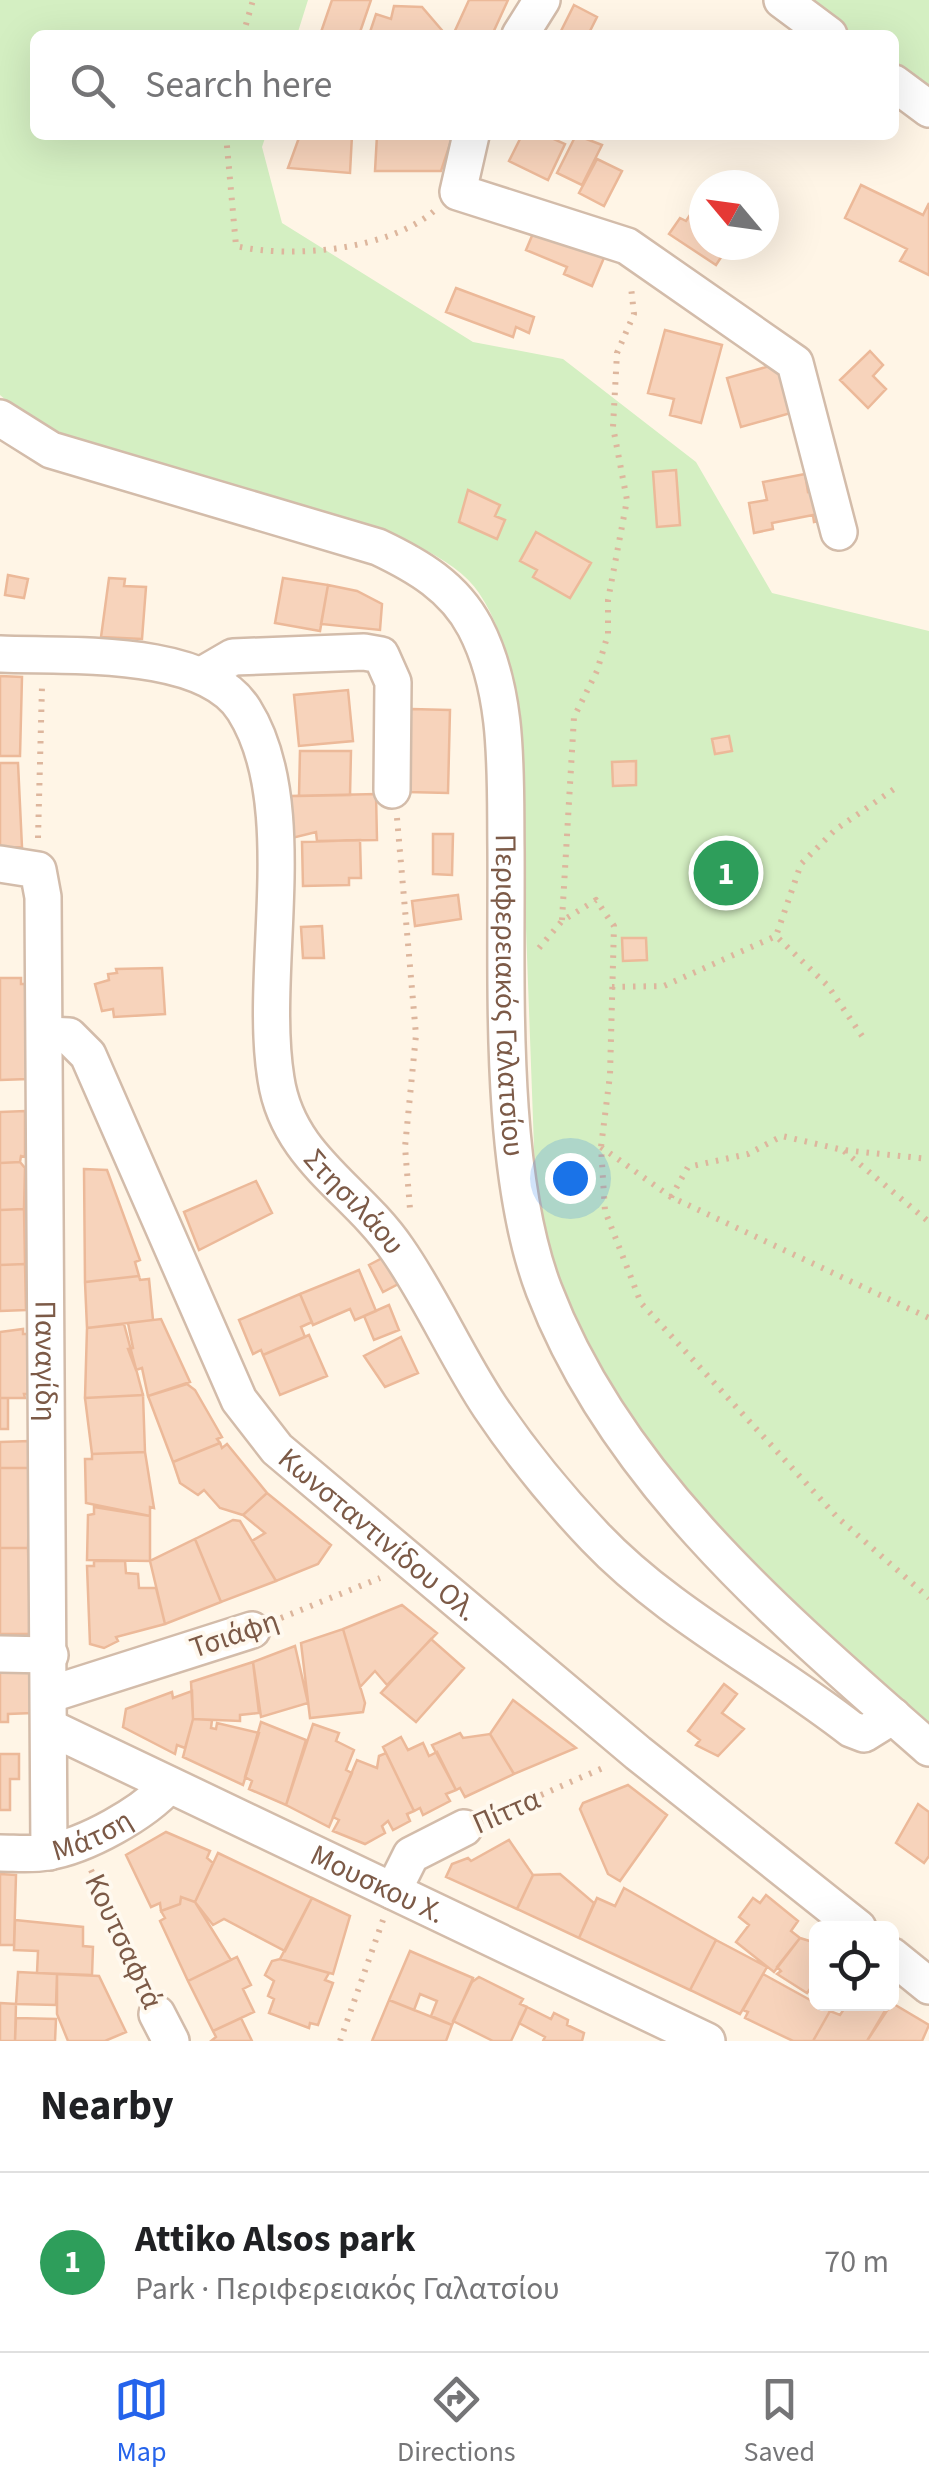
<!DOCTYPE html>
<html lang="en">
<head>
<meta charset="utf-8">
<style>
  body { margin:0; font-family:"Source Sans 3",sans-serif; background:#f6f6f6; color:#202124 }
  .controls { position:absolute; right:30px; bottom:30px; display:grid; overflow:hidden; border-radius:15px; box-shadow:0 10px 40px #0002 }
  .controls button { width:90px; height:90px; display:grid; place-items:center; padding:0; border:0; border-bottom:2px solid #e0e0e0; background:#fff; color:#202124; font:50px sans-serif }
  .compass { position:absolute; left:689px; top:170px; width:90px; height:90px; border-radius:50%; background:#fff; box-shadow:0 10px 40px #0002; rotate:299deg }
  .you { position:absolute; left:570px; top:1178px; width:35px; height:35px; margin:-25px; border:8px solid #fff; border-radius:50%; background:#1a73e8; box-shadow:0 0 0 15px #1a73e833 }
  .badge { display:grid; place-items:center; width:65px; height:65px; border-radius:50%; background:#2563eb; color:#fff; font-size:32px; font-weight:700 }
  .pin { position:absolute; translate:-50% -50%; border:5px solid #fff; box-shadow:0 2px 10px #0006 }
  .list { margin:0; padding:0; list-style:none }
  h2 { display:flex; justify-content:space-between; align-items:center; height:130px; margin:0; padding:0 40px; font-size:42px }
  h2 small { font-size:32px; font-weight:400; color:#757577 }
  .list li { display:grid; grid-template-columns:65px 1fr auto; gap:30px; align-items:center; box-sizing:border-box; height:180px; padding:0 40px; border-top:2px solid #e0e0e0 }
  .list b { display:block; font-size:38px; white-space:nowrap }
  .list p { margin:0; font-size:32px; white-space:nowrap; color:#757577 }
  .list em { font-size:32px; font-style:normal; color:#757577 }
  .icon { flex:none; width:55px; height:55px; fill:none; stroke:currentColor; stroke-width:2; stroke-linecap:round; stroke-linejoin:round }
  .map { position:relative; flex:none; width:929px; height:2041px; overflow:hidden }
  .search { position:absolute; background:#fff; box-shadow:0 10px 40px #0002; left:30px; right:30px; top:30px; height:110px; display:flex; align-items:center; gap:25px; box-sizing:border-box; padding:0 35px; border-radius:15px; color:#757577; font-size:38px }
  .sheet { height:310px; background:#fff }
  nav { display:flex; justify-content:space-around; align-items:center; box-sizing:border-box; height:140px; border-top:2px solid #e0e0e0; background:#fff; font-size:28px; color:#757577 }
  nav a { display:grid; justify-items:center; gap:5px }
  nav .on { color:#2563eb }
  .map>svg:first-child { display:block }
</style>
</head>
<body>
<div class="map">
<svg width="929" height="2041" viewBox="0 0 929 2041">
  <rect width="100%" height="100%" fill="#fff5e6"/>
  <path fill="#d4efc2" d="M0 0H308L297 35H35V135H266L262 147 282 223 473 342 563 359 696 462 772 593 929 631V1735L761 1583 639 1442 601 1380 537 1229 519 737C514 686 508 637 479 593 423 508 137 478 35 423 23 417 11 404 0 395Z
    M799 0H929V88L894 64V35H851Z"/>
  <path fill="#f7d3bb" stroke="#ecb999" stroke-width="2.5" d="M332 0H371L359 35H320Z
    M469 0H508L492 35H453Z
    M574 5 597 17 588 35H559Z
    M394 6 422 7 446 35H369L376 14 391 19Z
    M300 135H352L350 173 288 168Z
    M377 135H453L441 171H375Z
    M522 135H545L565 144 548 180 509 161Z
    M576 135 602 145 582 185 557 173Z
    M597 159 622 171 604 206 579 193Z
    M861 185 923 215 929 203V275L900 261 907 249 845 218Z
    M702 197 704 245H729L716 265 669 234 680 218 686 221Z
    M537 224 606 253 592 286 564 274 567 267 526 250Z
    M456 288 534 317 529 333 516 327 513 337 446 312Z
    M665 330 722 345 701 423 670 415 674 399 648 393Z
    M870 351 883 365 873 376 886 389 868 408 840 380Z
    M784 362 798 411 741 427 727 378Z
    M676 470 680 525 657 527 653 472Z
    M805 474 808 492 818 490 824 520 814 522 813 515 772 523 773 529 754 533 749 503 767 500 763 482Z
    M468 490 500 505 495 516 505 520 497 539 459 522Z
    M536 532 591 563 570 598 533 577 537 570 520 561Z
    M8 575 28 579 24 598 5 595Z
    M109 578 125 579 124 586 146 587 142 639 101 637Z
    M283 578 328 585 320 631 275 623Z
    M328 585 357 591 382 604 380 630 321 624Z
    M0 676 22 677 20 756H0Z
    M348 690 353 741 299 746 294 695Z
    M411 709 450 710 448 793 408 792Z
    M729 736 732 751 715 754 712 739Z
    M300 751H351L350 795 299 796Z
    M636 761V785L613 786 612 762Z
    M0 763H18L22 847 0 848Z
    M376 794 377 840 317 841 316 832 292 838 291 796Z
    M433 834H453L452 875 433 874Z
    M360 840 361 878H349V885L303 886 302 842Z
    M458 895 461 919 415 926 412 901Z
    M322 926 324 958H303L301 927Z
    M622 938H646L647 960 623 961Z
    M162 968 165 1014 114 1017 113 1009 102 1011 95 984 109 980 108 974 117 973 116 969Z
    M0 978H21V984H25L28 1079 0 1080Z
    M25 1111V1157L21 1156 20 1162 0 1163V1112Z
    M20 1162 25 1168 24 1209 0 1210V1163Z
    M84 1169 107 1170 140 1260 135 1262 139 1276 85 1282Z
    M256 1181 272 1213 199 1250 184 1212Z
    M24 1209 25 1264 0 1265V1210Z
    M390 1254 404 1281 383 1292 369 1265Z
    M25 1264 26 1310 0 1311V1265Z
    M359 1270 376 1311 355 1320 350 1309 313 1325 300 1294Z
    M139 1276 140 1280 149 1279 153 1320 87 1328 85 1282Z
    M300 1294 312 1322 301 1327 305 1337 263 1355 261 1350 253 1354 239 1320Z
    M389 1305 399 1330 374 1340 364 1316Z
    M161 1319 190 1382 148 1396 142 1368 136 1370 128 1349 133 1348 128 1323Z
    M124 1324 143 1395 85 1398 87 1328Z
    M23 1329V1334H28L31 1394H24L25 1398H0V1332Z
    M309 1335 327 1376 280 1395 263 1355Z
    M401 1337 418 1373 385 1387 364 1356Z
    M187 1384 195 1390 222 1437 217 1439 220 1443 173 1462 148 1396Z
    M143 1395 145 1452 92 1454 85 1398Z
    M0 1398H8V1429H0Z
    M29 1441 30 1468H0V1442Z
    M220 1443 222 1448 227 1444 267 1493 243 1515 220 1508 204 1490 198 1495 180 1483 173 1462Z
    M145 1452 154 1508 150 1507V1516L86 1503 85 1459H92V1454Z
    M0 1468H30L28 1548H0Z
    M267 1493 331 1545 318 1564 276 1581 252 1541 265 1533 243 1515Z
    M94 1507 150 1516V1561L87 1560 88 1515 94 1514Z
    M233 1520 240 1521 276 1581 221 1602 195 1539Z
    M195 1539 221 1602 165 1624 150 1561Z
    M0 1548H28L30 1634H0Z
    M94 1561H125L126 1573 138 1574 139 1588H156L165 1624 116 1637 118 1641 104 1648 90 1644 87 1566H94Z
    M402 1605 437 1633 387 1685 375 1671 360 1687 343 1629Z
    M343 1629 365 1703 363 1712 310 1718 301 1643Z
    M431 1639 464 1668 416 1722 381 1693Z
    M295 1646 308 1703 261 1717 253 1662Z
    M253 1662 259 1713 240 1715V1721L193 1719 191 1682Z
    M31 1666 32 1713 8 1714V1722H0V1667Z
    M724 1684 737 1694 722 1713 744 1729 718 1756 696 1745 700 1740 688 1731Z
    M192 1691 193 1719 185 1748 177 1745 175 1754 123 1727 126 1709 172 1692 173 1698Z
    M513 1700 576 1748 514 1774 490 1734Z
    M193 1719 212 1720 211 1728 216 1729 217 1723 259 1733 243 1785 183 1757Z
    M261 1722 306 1740 286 1805 249 1789 252 1781 245 1777Z
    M313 1724 339 1733 336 1741 354 1750 346 1770 352 1773 329 1827 286 1805Z
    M460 1733 463 1738 490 1734 514 1774 465 1797 460 1788 456 1790 432 1745Z
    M401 1737 408 1750 423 1743 429 1756 437 1752 456 1790 446 1794 450 1801 423 1815 420 1808 414 1811 383 1747Z
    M386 1753 414 1811 407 1814 410 1821 393 1830 388 1821 382 1826 385 1833 365 1844 333 1831 339 1820 333 1817 357 1760 377 1768 379 1756Z
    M0 1754H19V1779H10V1810H0Z
    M628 1785 667 1815 620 1881 608 1874 580 1809 583 1803Z
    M918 1804 929 1812V1856L924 1863 896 1843Z
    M166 1832 210 1851 207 1858 213 1863 195 1902 181 1897 180 1904 161 1911 160 1903 151 1907 126 1855Z
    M509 1840 533 1875 517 1909 446 1877 452 1864 468 1858 471 1861Z
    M218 1853 312 1898 285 1951 224 1919 213 1925 195 1902Z
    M0 1874 16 1875 14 1945H0Z
    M560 1874 594 1903 579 1938 517 1909 533 1875Z
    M624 1888 716 1940 690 1990 579 1938 597 1898 615 1906Z
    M766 1895 798 1921 791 1931 800 1938 774 1972 736 1942 749 1925 739 1917 753 1898 760 1903Z
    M181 1897 195 1902 231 1960 188 1981 160 1921 165 1918 161 1911 180 1904Z
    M312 1898 350 1916 333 1974 280 1959Z
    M15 1920 83 1927V1946L93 1947 92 1975 37 1973 38 1951 14 1950Z
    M800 1938 816 1943V1988L813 1985 807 1993 777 1974 781 1971 777 1967Z
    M716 1940 767 1967 740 2014 690 1990Z
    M410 1951 473 1978 452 2025 431 2016 437 2001 420 1994 414 2010 389 2000Z
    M237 1957 251 1985 243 1989 254 2012 213 2031 188 1981Z
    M280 1959 329 1973 325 1980 333 1983 318 2025 310 2023 309 2028 269 2013 274 1999 268 1996 274 1981 265 1975 272 1961Z
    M18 1972 57 1974 56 2005 16 2004Z
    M57 1974 99 1976 126 2032 105 2041H68L57 2014Z
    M763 1974 830 2011 813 2041H793L745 2018 748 2012 743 2010Z
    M479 1977 523 1999 520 2004 527 2007 511 2041H493L453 2021 472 1982Z
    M389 2000 452 2025 446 2041H372Z
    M0 2003 16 2004 15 2041H0Z
    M892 2003 929 2025 922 2041H867Z
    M837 2004H889L867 2041H813L830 2011 840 2015 844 2009Z
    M527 2007 551 2019 554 2013 568 2020 567 2025 584 2033 582 2041H543L545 2037 519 2023Z
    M16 2018 56 2019 55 2041H15Z
    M241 2018 252 2041H211L216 2037 213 2031Z"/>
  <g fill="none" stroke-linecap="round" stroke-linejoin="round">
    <g stroke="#d3bcaa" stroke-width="40">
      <g id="minor">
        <path d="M782 0 829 35"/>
        <path d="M520 35 542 0"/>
        <path d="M894 83 929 109"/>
        <path d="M471 135 458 192 627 246 795 363 839 532"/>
        <path id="s1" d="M0 418 51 450 378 547C418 566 454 587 475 627 510 694 505 776 506 849 507 979 498 1170 544 1290 616 1479 781 1618 929 1748"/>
        <path id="s2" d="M0 654C66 657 205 647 244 710 304 805 258 970 276 1079 288 1158 355 1188 397 1249 432 1299 456 1356 490 1407 521 1453 557 1497 595 1537 668 1614 768 1664 851 1729L864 1734 893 1716"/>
        <path d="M202 675 233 657 364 652 381 655 393 682 392 790"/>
        <path id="s3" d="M0 864 38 870 43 897 49 1852"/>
        <path id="s4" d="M47 1035 69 1036 88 1055 239 1400 277 1449 638 1753 858 1928"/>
        <path d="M0 1654 50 1655"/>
        <path d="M51 1694 252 1630"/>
        <path id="s5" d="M51 1728 707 2041"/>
        <path id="s6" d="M0 1853C15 1853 32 1855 47 1852 86 1846 144 1813 169 1785"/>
        <path d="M393 1891 411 1855 464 1828"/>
        <path d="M892 1956 929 1986"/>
        <path d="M157 2014 171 2041"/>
      </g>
    </g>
    <path stroke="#ddb69d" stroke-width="6" stroke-dasharray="2.5 8" stroke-linecap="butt" d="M243 35 253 0
      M226 135 236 246C291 259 389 250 434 211
      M397 818 416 1035 405 1147 410 1209
      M38 838 42 686
      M562 920 574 717 597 671 608 634V600L627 500 613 427 617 353 634 314 631 287
      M539 948 562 921 596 900 614 926 610 1075 601 1147 605 1211 641 1303 837 1517 929 1598
      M612 987 664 986 776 936
      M862 1036 828 986 776 936 801 864 835 830 897 787
      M601 1147 671 1197 929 1318
      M844 1151 929 1222
      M671 1197 688 1167 748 1154 782 1136 843 1150 929 1159
      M281 1618 380 1578
      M493 1816 605 1767
      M91 1870 144 1986
      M340 2041 383 1920"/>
    <use href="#minor" stroke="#fff" stroke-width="35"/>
  </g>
  <g text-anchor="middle" stroke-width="8" stroke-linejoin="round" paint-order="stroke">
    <g font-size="30" fill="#7c5a47" stroke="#fff9ef">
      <text dy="10" stroke="none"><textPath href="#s1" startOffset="902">Περιφερειακός Γαλατσίου</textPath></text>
      <text dy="10" stroke="none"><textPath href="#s2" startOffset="782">Στησιλάου</textPath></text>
      <text dy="10" stroke="none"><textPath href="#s3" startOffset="530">Παναγίδη</textPath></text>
      <text dy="10" stroke="none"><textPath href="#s4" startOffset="620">Κωνσταντινίδου Ολ.</textPath></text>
      <text transform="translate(234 1634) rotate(-19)" y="10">Τσιάφη</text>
      <text transform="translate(506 1811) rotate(-24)" y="10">Πίττα</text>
      <text dy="10" stroke="none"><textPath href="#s6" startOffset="95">Μάτση</textPath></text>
      <text dy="10" stroke="none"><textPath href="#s5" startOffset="362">Μουσκου Χ.</textPath></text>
      <text transform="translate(124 1941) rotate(65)" y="10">Κουτσαφτά</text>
    </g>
  </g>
</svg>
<div class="controls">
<button><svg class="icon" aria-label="locate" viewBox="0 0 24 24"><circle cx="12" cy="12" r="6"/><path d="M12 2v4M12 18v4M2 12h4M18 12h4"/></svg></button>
</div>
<svg class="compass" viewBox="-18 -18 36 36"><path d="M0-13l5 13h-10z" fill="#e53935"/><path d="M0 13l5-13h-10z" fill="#757577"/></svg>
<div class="you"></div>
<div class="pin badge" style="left:726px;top:873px;background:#2e9e5b">1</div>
<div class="search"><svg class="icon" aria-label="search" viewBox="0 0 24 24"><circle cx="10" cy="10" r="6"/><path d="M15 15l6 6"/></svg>Search here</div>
</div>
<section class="sheet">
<h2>Nearby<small></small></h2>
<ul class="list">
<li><span class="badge" style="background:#2e9e5b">1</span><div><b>Attiko Alsos park</b><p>Park · Περιφερειακός Γαλατσίου</p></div><em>70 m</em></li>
</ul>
</section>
<nav>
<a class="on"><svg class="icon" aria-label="map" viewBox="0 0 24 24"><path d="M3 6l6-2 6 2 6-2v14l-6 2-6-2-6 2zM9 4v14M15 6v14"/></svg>Map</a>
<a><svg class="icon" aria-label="directions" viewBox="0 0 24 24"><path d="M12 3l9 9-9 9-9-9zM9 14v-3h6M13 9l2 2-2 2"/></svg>Directions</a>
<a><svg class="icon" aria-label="saved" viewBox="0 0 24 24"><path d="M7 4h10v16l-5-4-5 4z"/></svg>Saved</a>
</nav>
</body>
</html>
